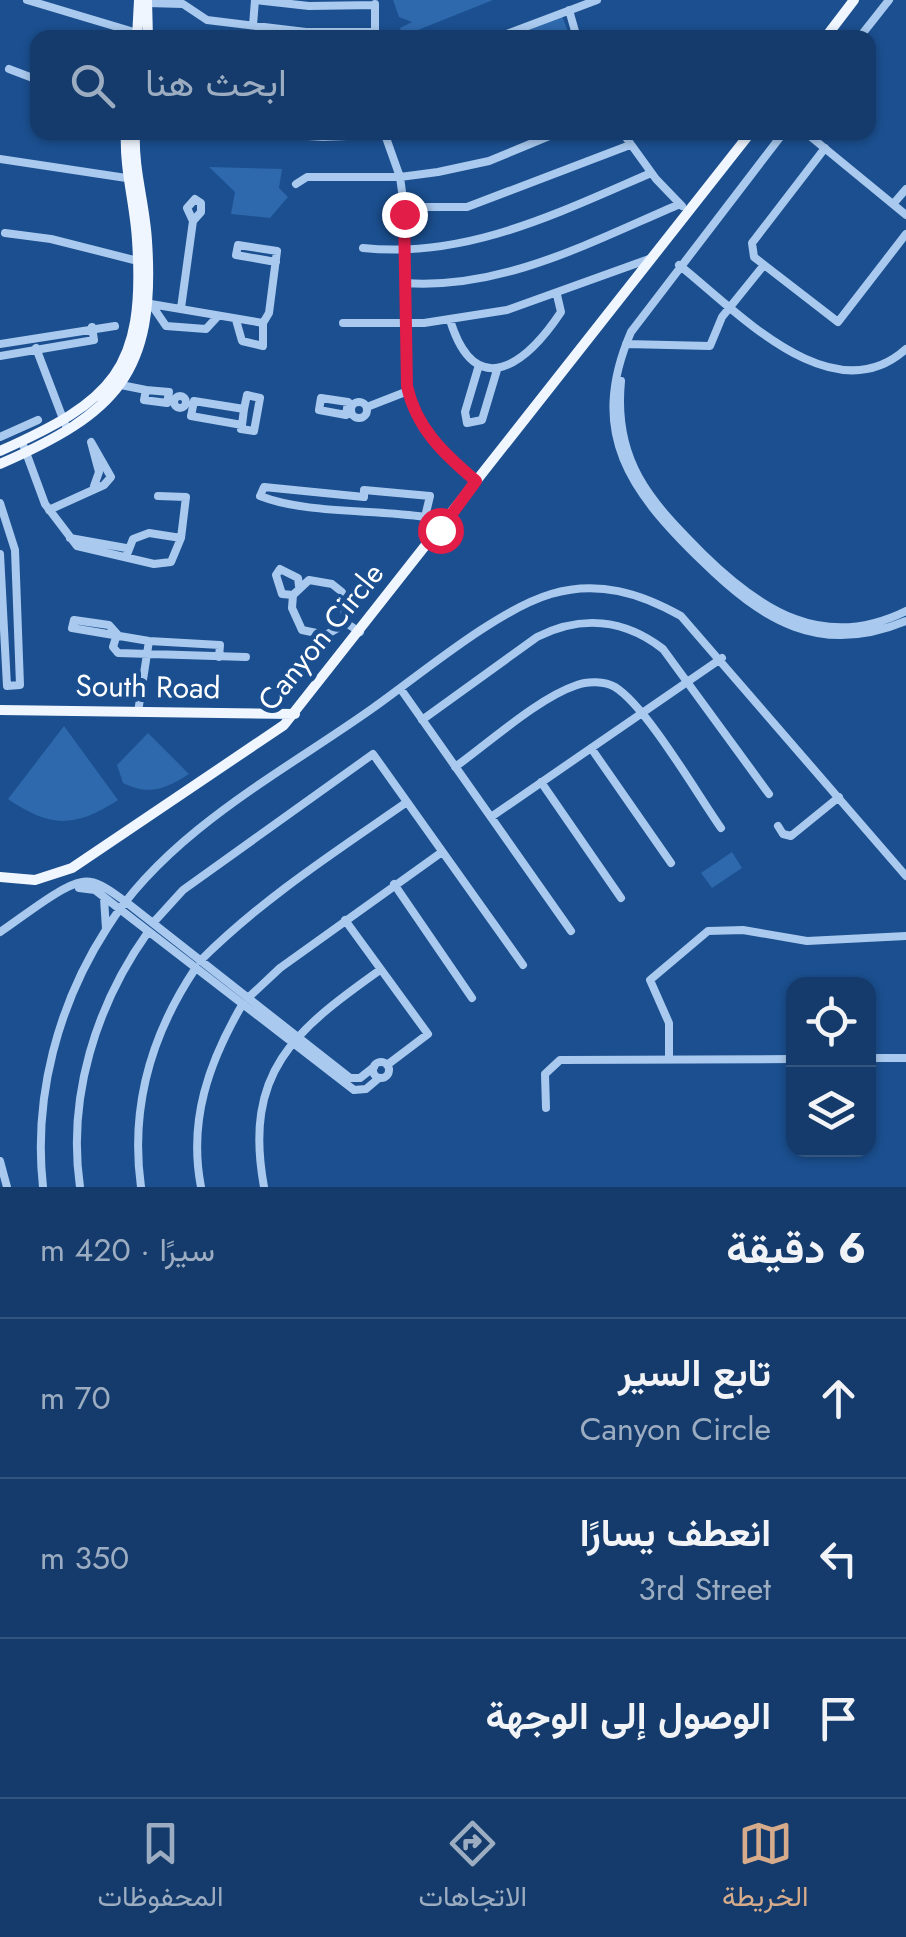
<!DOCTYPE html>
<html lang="ar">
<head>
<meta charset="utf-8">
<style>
  body { margin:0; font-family:Jost,Vazirmatn,sans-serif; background:#214673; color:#f1f3f6; direction:rtl }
  .controls { position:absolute; right:30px; bottom:30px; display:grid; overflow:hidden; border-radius:20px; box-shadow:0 2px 8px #0004 }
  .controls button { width:90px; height:90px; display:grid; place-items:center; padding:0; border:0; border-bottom:2px solid #33557e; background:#143b6b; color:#f1f3f6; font:50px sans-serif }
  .stop { position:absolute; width:30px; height:30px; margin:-22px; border:8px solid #e11d48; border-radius:50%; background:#fff }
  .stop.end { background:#e11d48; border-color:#fff; box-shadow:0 2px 10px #0008 }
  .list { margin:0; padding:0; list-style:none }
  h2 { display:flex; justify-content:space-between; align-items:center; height:130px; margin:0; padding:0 40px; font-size:42px }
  h2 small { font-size:32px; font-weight:400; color:#9dadc1 }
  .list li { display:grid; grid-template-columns:65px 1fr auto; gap:30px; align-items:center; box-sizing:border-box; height:160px; padding:0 40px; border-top:2px solid #33557e }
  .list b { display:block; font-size:38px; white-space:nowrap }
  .list p { margin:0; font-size:32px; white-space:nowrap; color:#9dadc1 }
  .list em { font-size:32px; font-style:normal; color:#9dadc1 }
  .icon { flex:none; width:55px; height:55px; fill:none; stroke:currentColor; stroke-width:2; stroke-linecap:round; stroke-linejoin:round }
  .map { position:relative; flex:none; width:906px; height:1187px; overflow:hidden; direction:ltr }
  .search { position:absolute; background:#143b6b; box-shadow:0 2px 8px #0004; left:30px; right:30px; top:30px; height:110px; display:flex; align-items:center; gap:25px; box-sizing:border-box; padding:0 35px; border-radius:20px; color:#9dadc1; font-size:38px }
  .sheet { height:610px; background:#143b6b }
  nav { display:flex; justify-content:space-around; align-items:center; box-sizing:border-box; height:140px; border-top:2px solid #33557e; background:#143b6b; font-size:28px; color:#9dadc1 }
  nav a { display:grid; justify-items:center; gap:5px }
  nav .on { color:#d6ab8b }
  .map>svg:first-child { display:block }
</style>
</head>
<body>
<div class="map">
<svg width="906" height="1187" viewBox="0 0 906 1187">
  <rect width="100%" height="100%" fill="#1b4f8f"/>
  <path fill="#2e69ad" d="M393 0H493L403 36 400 28 412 22 399 17Z
    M562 16 570 37 504 38Z
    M209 167 282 169 279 188 288 197 270 218 231 214 235 192Z
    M64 726 118 800C75 828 50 828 8 799Z
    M148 733 189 774C165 789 150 796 123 783L117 765Z
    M732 852 742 868 712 888 701 873Z"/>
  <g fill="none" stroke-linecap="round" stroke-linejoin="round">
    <path stroke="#a9c9ee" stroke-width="8" d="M27 0 154 38
      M147 3 183 4 207 20 306 32H375
      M375 4V35
      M569 10 577 38
      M252 38 255 0 309 6 375 5
      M496 38 597 0
      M859 38 889 0
      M9 69 38 80
      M248 132 323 137 444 132
      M384 132 400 177 405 214 407 386C417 428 444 453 476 481
      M622 132 656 179 682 206
      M784 132 631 332C587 434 631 492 702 561 762 620 820 657 906 621
      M805 132 906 215
      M825 148 752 243 754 257 838 322 906 234
      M0 159 133 179
      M296 184 307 177H400L438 172 489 161 559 132
      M894 203 906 189
      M404 207H467L630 145
      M5 233 51 239 138 261
      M363 248C466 259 558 213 651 173
      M679 265C735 309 832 416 906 349
      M405 283C503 290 593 241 680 204
      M145 303 263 323 269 313 277 251 238 245 236 255 276 262
      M151 304 166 326 206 329 218 316
      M181 308 193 221 201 212V203L195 199 187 208 193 221
      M236 320 242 341 263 346V323
      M450 320C476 404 527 363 561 312L557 295
      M343 323H424L507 310 649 259
      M0 344 115 326
      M626 344 710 346 722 317 764 265
      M36 348 65 424
      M0 356 94 340 92 327
      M479 365 465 412 467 423 482 420 497 370
      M621 381C613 461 650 501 702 553 760 610 823 652 906 611
      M121 385 146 390
      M146 390 169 392 167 403 144 400Z
      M174 402a6 6 0 1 1 12 0a6 6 0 1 1-12 0Z
      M321 398 348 402 346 415 319 410Z
      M194 401 244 409 242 425 191 416Z
      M351 410a8 8 0 1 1 16 0a8 8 0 1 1-16 0Z
      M367 407 408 391
      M242 425 241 429 254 431 260 398 247 395 244 409
      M0 437 38 420
      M24 447 45 504 77 546 154 564 171 562 181 538 186 497 158 496
      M0 503 15 550 20 685 7 686 0 554
      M49 510 104 485 111 477 91 442 99 472 94 486
      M425 517C373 509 306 514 260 496L264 487 364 497V490L430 496 425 517 440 530
      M70 538 126 548
      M126 557 133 539 149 533 181 538
      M293 595 282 594 276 575 280 569 298 578 299 586
      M346 623 326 635 302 630 292 608 293 595 309 580 332 584 342 592 346 623 360 632
      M72 628 149 641 220 645 219 657
      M72 628 74 620 109 625 117 634
      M117 634 113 647 118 653 246 657
      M400 688 571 931
      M138 712 149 641
      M422 720 537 637C581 615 624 619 663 649L769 794
      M591 748 671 863
      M455 767C490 742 538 698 577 685 587 681 605 681 615 687 647 707 697 794 721 828
      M541 782 621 898
      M491 817 722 658
      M778 826 783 834 791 836 839 797
      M394 884 472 998
      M79 888 95 890 354 1090 366 1089 379 1078
      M104 898 106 929
      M345 920 428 1034 387 1065
      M153 923 183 890 373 754 523 965
      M0 932C19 920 61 885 82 882 98 879 114 894 126 902L350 1078H360L374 1067
      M200 961C262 899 335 852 407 802
      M248 998 280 968 442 852
      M669 1058V1023L650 980 708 931 743 930 807 941 906 936
      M868 1058H906
      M373 1070a8 8 0 1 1 16 0a8 8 0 1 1-16 0Z
      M546 1108 545 1074 560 1060 794 1059
      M0 1161 7 1187
      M43 1187C33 1097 58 1004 107 928 168 831 283 772 373 708 421 674 497 610 551 594 598 580 640 593 681 616L906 876
      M80 1187C67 1097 96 1005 148 932
      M141 1187C130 1108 151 1035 195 969
      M201 1187C188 1120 209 1062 242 1005
      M264 1187C243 1072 294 1031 380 970"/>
    <path stroke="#f0f6ff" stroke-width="10" d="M147 0 148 38
      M137 38 139 0
      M825 38 854 0
      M0 451C112 401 146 371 137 240 135 204 124 169 126 132
      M0 464C116 413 156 374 147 241 145 204 133 169 135 132
      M0 710 295 714
      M0 877 35 880 72 868 284 725 751 132"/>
  </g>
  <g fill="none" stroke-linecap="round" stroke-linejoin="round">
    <path stroke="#e11d48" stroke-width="12" d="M404 214 407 386C416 428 444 454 476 481L440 530"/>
  </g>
  <g text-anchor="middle" stroke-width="10" stroke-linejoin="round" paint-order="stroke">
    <g font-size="30" fill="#fff" stroke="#1b4f8f">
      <text transform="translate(321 637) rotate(-51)" y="10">Canyon Circle</text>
      <text transform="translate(148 687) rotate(1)" y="10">South Road</text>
    </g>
  </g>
</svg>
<div class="controls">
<button><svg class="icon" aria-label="locate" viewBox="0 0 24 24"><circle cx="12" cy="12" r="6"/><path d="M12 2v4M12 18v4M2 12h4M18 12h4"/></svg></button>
<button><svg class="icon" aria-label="layers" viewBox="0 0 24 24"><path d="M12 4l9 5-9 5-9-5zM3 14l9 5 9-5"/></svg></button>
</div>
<div class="stop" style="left:440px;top:530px"></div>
<div class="stop end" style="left:404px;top:214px"></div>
<div class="search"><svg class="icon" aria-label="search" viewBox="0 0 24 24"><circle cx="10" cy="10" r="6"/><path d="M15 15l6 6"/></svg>ابحث هنا</div>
</div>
<section class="sheet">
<h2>6 دقيقة<small>سيرًا · 420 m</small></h2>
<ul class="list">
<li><svg class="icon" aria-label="ahead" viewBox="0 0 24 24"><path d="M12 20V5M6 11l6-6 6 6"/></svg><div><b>تابع السير</b><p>Canyon Circle</p></div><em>70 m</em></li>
<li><svg class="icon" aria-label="left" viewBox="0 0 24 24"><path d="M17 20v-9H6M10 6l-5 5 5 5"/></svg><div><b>انعطف يسارًا</b><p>3rd Street</p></div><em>350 m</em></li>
<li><svg class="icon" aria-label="arrive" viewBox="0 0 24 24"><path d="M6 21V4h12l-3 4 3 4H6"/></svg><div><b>الوصول إلى الوجهة</b></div></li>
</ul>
</section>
<nav>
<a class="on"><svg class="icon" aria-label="map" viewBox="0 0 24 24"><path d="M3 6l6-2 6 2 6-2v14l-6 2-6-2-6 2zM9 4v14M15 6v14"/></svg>الخريطة</a>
<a><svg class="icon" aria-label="directions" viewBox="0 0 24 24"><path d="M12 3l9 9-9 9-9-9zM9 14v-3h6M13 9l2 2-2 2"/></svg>الاتجاهات</a>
<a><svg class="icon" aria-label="saved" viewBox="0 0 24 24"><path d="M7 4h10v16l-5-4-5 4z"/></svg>المحفوظات</a>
</nav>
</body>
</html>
